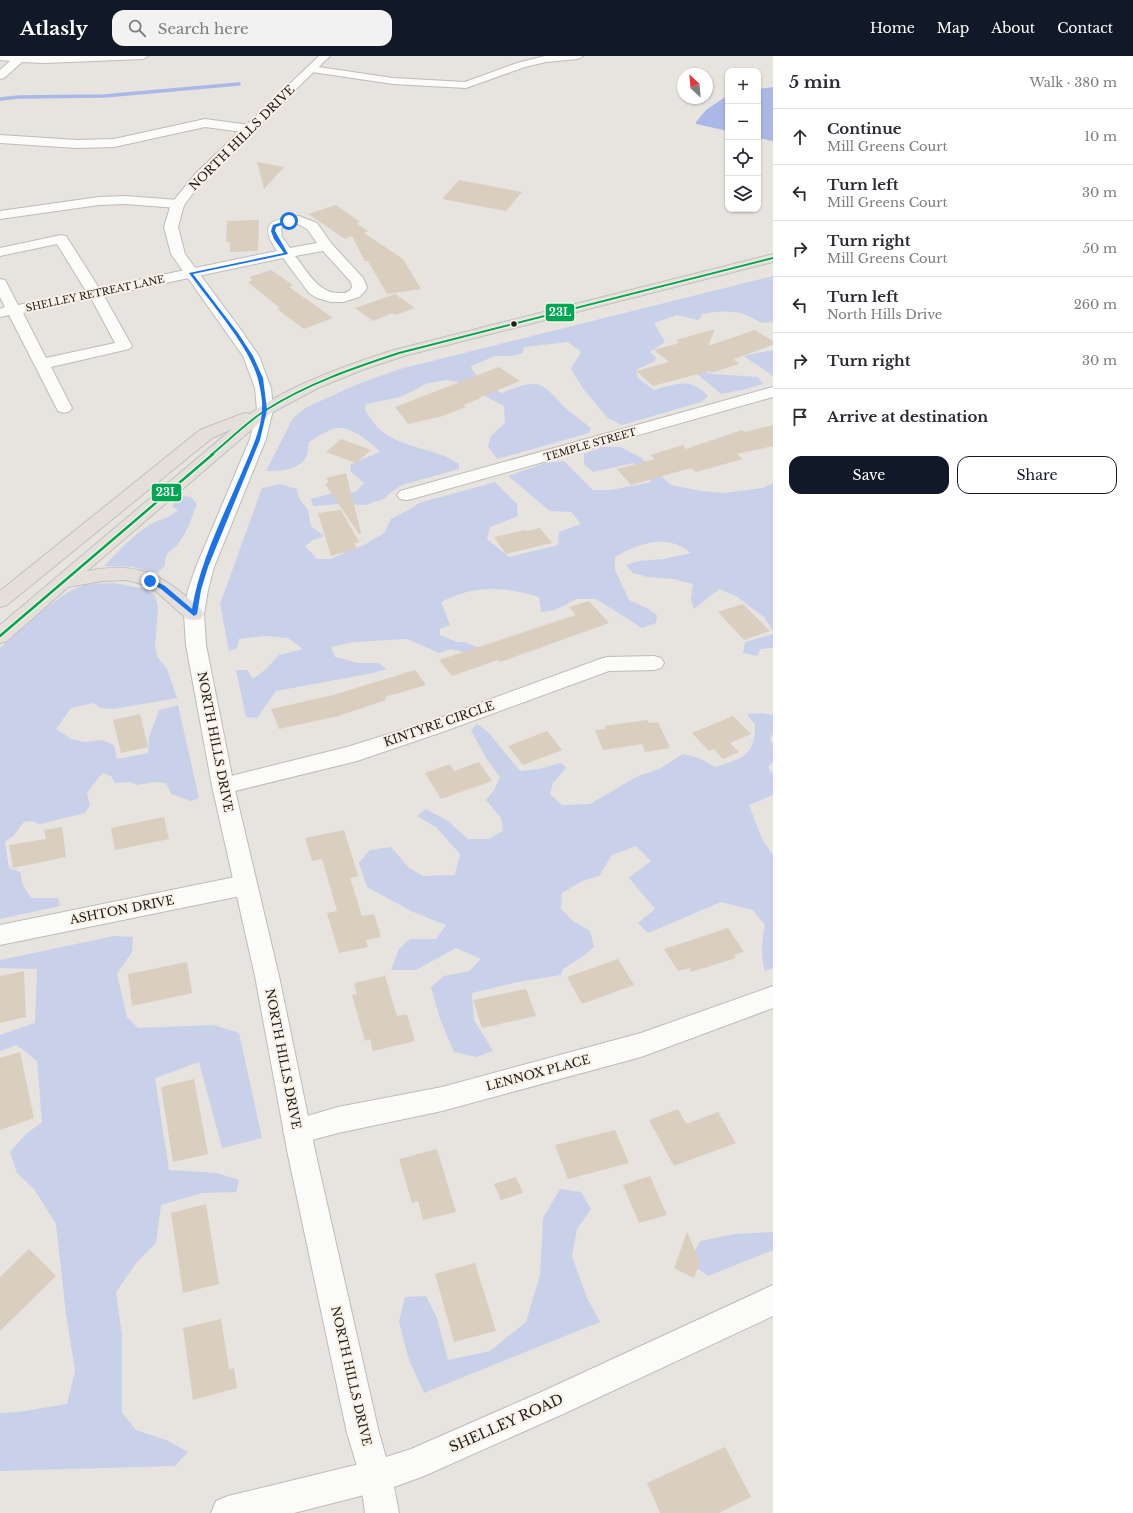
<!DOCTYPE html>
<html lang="en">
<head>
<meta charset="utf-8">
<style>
  body { margin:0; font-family:"Libre Baskerville",serif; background:#f2f2f3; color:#2b2b33 }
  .controls { position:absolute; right:12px; top:12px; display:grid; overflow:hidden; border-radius:8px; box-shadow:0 1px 3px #0004 }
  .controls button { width:36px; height:36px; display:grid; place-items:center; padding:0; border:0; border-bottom:1px solid #e1e1e2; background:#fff; color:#2b2b33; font:20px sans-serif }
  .compass { position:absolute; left:677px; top:12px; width:36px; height:36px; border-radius:50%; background:#fff; box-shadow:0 1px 3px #0004; rotate:334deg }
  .stop { position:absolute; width:12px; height:12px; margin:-9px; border:3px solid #1a73e8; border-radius:50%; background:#fff }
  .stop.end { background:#1a73e8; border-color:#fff; box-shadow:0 1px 4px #0008 }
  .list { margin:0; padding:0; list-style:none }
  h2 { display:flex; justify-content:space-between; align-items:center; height:52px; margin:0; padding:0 16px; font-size:17px }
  h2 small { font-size:13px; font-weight:400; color:#7c7c81 }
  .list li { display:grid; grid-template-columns:26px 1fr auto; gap:12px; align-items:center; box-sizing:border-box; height:56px; padding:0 16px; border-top:1px solid #e1e1e2 }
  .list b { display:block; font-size:15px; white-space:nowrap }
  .list p { margin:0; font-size:13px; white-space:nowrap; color:#7c7c81 }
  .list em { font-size:13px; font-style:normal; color:#7c7c81 }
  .actions { display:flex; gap:8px; padding:12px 16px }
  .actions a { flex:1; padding:9px 0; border:1px solid #111827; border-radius:12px; text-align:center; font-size:14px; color:#111827 }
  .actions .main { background:#111827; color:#fff }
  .icon { flex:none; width:22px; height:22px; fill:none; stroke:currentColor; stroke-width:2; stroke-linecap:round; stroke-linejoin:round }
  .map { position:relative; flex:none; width:773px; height:1457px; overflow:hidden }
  header { display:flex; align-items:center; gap:24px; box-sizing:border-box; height:56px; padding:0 20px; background:#111827; color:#fff }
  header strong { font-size:19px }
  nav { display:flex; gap:22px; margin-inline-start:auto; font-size:14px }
  .search { width:280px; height:36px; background:#f2f2f3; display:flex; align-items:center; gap:10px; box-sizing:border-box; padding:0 14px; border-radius:12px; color:#7c7c81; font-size:15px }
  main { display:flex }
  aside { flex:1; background:#fff }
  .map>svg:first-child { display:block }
</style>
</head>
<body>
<header>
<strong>Atlasly</strong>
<div class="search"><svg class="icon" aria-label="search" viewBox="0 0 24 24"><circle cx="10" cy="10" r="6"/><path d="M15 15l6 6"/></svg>Search here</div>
<nav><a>Home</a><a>Map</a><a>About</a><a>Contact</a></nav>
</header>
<main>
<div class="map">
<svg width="773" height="1457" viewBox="0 0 773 1457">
  <rect width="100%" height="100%" fill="#e7e3de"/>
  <path fill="#c9d0ea" d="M773 220V266C758 269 757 263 746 259 732 253 715 256 701 258L702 260 698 264 677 259 654 267 665 286 650 296 656 301 655 305 636 314 638 322 654 334C676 328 691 321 708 340L701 346 622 369 608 362 584 334 571 313 581 296 568 286 524 291 523 297 512 300H495L471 310C475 323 490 330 502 337 512 333 523 328 535 328 548 329 559 347 569 355 576 361 584 366 591 372L589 377 497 403 488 390 491 380 505 367 504 350 458 326 447 324 428 327 401 341 366 348 365 354C370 362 375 370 383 376 405 393 436 392 459 408V413L402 429 390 437 384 443 365 449 339 448 313 450 311 443 329 438 355 436 364 427 350 415 351 408 380 396C372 387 349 369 337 372 327 374 317 381 309 386 308 390 308 398 306 401 298 415 279 415 266 415L293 362 307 351 358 328 400 313Z
    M773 294V320L744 300Z
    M685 308 712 318 758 321 763 328 742 334 721 338Z
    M602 391H620L640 401 671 429 701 435 723 437 763 432 773 427V575L764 561 736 540 719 533 694 553 691 544 693 528 674 523 648 521 633 517 626 509 638 505 664 503 691 497C667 477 639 487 615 501V514L629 544 647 552 657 559 656 567 642 572 596 543H577L555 554 541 556 539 541C505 530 473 529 441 546L450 569 440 573V579L457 586H465L479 592 473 598 450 593 439 597 407 583 354 586 331 591 335 601 358 607H378L387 613 373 617 276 635 257 662 246 661 236 614H247L253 623 266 613 279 599 303 593 288 582 266 580 239 583 237 592 229 595 220 548 262 432 280 428 297 433 299 442 308 454 311 470 324 480 311 485 305 490 317 503H330L366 488 384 477 391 463 412 452 419 447 495 426 517 448 518 460 490 471 487 483 509 501 558 489 559 476 581 468 571 456 550 455 508 420 545 407 564 405 593 434H610L652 426 633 407 593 416 584 408V398Z
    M185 440 191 441 197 448C192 460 188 475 180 485 173 497 165 492 165 510L158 516 148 515 133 511 104 510C119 495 133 479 151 468 160 463 170 462 178 454L172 451 175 445Z
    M114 527 145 533 155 540 158 552 155 591 158 602 167 613 177 642 114 653 101 652 93 647 71 652 56 673 71 683 85 686 102 684 114 689 117 703 148 697 149 681 159 654 178 649 199 742 191 745 171 738 166 727 154 726 138 729 130 726 115 727 111 720 102 717 87 737 90 749 85 757 40 768 32 765 24 766 13 780 5 786 9 812 20 816 23 829 31 842H58L60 850 0 863V592C22 574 62 532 89 528 97 527 106 528 114 527Z
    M773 578V592L760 593 758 600 743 597 745 586Z
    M762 657 773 659V677L770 683 773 690V706L768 711 773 718V739L749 749 762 783 773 799V912L765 915C760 899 762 885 765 869L753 854 721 846 648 877 638 867 655 853 629 822 651 805 636 790 612 799 599 820 582 825 562 837 561 853 573 865 590 875 594 891 582 901 563 913 561 919 518 926 472 937 474 964 493 995 476 1001 454 996 440 963 431 931 444 920 469 915 481 903 456 892 416 914H391L399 893 410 883H436L446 869 411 855 367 831 359 807 370 794 391 791 409 812 423 820 455 819 460 798 436 771 417 760 426 753 448 765 468 783H489L503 775 501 762 486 744 494 734 500 721 486 702 471 674 477 668 487 675 520 715 539 713 561 707 566 712 553 727 550 738 562 749 590 748 638 720 659 713 683 698 699 702 715 711C742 703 755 700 755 669L747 658Z
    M114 880 133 881 132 896 117 918 127 961 138 972 213 969 239 977 262 1082 222 1092 199 1006 155 1022 169 1114 217 1117 239 1124 236 1136 202 1137 161 1149 156 1187 137 1206 116 1236 122 1279V1357L136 1374 166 1384 188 1396 175 1410 0 1415V1357L19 1356 67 1348 75 1315 66 1258 56 1168 34 1133 17 1117 10 1096 26 1078 42 1066 37 1005 17 989 0 995V979L35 967 37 913 0 912V904Z
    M560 1133 581 1136 591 1153 577 1173 572 1200 587 1242 600 1266 424 1337 409 1304 399 1266 405 1241 426 1240 437 1262 448 1304 490 1295 526 1266 540 1219 543 1162Z
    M773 1176V1194L708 1220 698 1213 693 1199 700 1185 735 1178Z"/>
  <path fill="#aab8e8" d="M773 31V85L758 82V33Z
    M728 39V75L696 68V66L706 54Z"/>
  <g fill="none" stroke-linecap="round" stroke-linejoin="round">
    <path stroke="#aab8e8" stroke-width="3.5" d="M0 43 19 41 104 40 239 28"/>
  </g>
  <path fill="#dacebf" d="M257 106 284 111 264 133Z
    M459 124 522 136 506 155 442 143Z
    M336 149 360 166 356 167 368 175 364 177 403 203 421 233 387 238 368 205H365L352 180 345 183 308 158Z
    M259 164 258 195 230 196V186H226L227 165Z
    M271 214 293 229 289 231 333 262 304 273 277 253 280 252 248 226 253 224 249 221Z
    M395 238 415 252 395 259 393 257 373 265 355 252Z
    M715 273 708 290 755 274 773 285V289L734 303 739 308 711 317 709 315 653 330 636 315 669 306 654 294 679 287 676 284Z
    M499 311 520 325 480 341 481 342 463 349 466 351 443 360 408 368 395 351Z
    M773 369V390L737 398 743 403 696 416 691 412 631 429 617 413 655 403 650 399 683 389 686 393 742 374 745 376Z
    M341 383 371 394 356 407 326 396Z
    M346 417 361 477 359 478 325 428 329 426 326 422Z
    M341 454 359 486 354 487 357 493 331 500 318 457Z
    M540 472 552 487 506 498 494 481 526 474 527 475Z
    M589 545 609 567 500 606 498 604 452 620 439 604 576 559 569 551Z
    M743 548 770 575 744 584 718 556Z
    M415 614 426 629 385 641 386 644 338 660 279 673 271 653 333 639Z
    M140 658 148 691 121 697 113 664Z
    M733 660 751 678 730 687 739 696 723 703 714 693 709 695 692 677Z
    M647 664 649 667 658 666 670 692 645 696 642 688 603 694 595 674 606 673 604 670Z
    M547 675 562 694 523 709 508 690Z
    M479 706 492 725 441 743 425 717 450 708 454 715Z
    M164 761 169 783 115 794 111 772Z
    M62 771 66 801 13 812 9 789 46 783 44 774Z
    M344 774 358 820 350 822 362 860 374 858 381 881 366 884 368 891 339 897 327 857 337 855 322 803 312 805 305 782Z
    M728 872 744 896 734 899 736 902 691 916 689 912 678 915 664 893Z
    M618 903 634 929 582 948 567 921Z
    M187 906 192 937 132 950 128 918Z
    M24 915 26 961 0 967V920Z
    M385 920 397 960 407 958 415 985 373 995 370 983 365 985 352 939 357 938 354 927Z
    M526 933 536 960 482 972 473 944Z
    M20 996 34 1062 0 1074V1002Z
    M194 1023 208 1098 173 1106 161 1031Z
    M678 1053 686 1068 718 1056 736 1087 674 1110 649 1064Z
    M615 1074 629 1107 568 1123 555 1089Z
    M437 1093 456 1156 423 1164 418 1145 412 1147 399 1103Z
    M650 1120 667 1159 639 1167 623 1129Z
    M516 1121 523 1137 501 1144 494 1128Z
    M206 1148 219 1228 183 1237 171 1157Z
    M687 1176 700 1206 694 1222 674 1212Z
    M29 1193 56 1220 0 1275V1221Z
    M475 1207 496 1275 454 1286 435 1218Z
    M221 1263 229 1313 234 1312 237 1332 193 1344 183 1272Z
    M725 1391 751 1441 719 1457H660L647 1427Z"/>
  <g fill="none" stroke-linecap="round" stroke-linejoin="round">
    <g stroke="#bfbcb8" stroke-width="2">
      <path id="street" d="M0 0H148L143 3 44 7 22 6 4 22 0 23V14L10 5 0 4Z
        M545 0H583L578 3 546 6 525 11 466 32 393 28 312 16 307 13 312 10 393 22 465 26 517 7Z
        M205 63 250 69 254 70 256 73 254 76 250 77 205 71 114 91 77 92 0 87V79L77 84 114 83Z
        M125 140 178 144 183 145 185 148 183 151 178 152 125 148 99 149 0 163V155L99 141Z
        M299 160 317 167 331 187 363 222 367 231 365 235 359 241 343 246H331L317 242 309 237 283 202 104 240 132 290 129 293 51 311 72 352 70 355 64 357 58 355 9 259 0 261V253L5 251 0 241V223L5 224 18 249 86 235 57 188 0 200V192L61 179 66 180 99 232 277 195C258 167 271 163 299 160ZM298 168 307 173 317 187 290 192 282 181 281 172ZM323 195 351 226 352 231C350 235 347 237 342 237 319 239 308 216 295 200ZM91 242 115 287 46 302 23 257Z
        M773 331V341L412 443 406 444 400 443 397 439 400 435Z
        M654 600 661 602 664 607 661 612 654 614 609 615 445 675 357 705 223 738 215 736 212 730 215 724 347 691 431 665 600 603 607 601Z
        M245 819 253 822 257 829 253 836 245 839 0 889V869Z
        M773 930V952L641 1001 442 1055 338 1077 297 1088 287 1084 283 1075 287 1066 338 1051 442 1031 641 977Z
        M376 1404 388 1408 392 1420 388 1432 376 1436 294 1457H211L216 1445 228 1440Z"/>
    </g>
    <g stroke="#bfbcb8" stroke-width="2">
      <path id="secondary" d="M319 0H330L204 123 184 149 178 171 185 198 241 274 259 300 271 332 273 354 266 383 214 511 208 534 204 558 206 589 234 730 279 920 316 1099 379 1377 386 1401 411 1393 539 1337 773 1229V1260L561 1359 424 1420 394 1431 399 1457H365L360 1420 347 1377 288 1099 255 920 212 730 186 589 184 558 188 534 196 511 250 383 257 354 255 332 243 300 171 198 164 171 171 148 196 117Z"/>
    </g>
    <g stroke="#c2c0bd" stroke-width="2">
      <path id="primary" d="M773 198V206L404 300 362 314 318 332 271 357 87 515C141 505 162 519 201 553L204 558 201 563 194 564 187 563 157 536 145 529 127 524 102 525 68 531 7 585 0 587V569L232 373 212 382 7 549 0 551V535L200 374 239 359 245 357 250 358C260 350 272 344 284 337 319 319 356 306 394 294Z"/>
    </g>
    <use href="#street" fill="#fbfbfa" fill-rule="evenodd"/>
    <use href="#secondary" fill="#fbfbfa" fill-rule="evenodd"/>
    <use href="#primary" fill="#e4dfda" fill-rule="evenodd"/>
    <g stroke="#f9f0e7" stroke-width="4">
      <path id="bus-1-far1" d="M211 399C228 385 248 365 266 354 307 328 353 312 399 297L773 202"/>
    </g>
    <g stroke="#f9f0e7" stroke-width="5">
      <path id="bus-1" d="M0 580 213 398"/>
    </g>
    <use href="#bus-1-far1" stroke="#00a651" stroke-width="2"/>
    <use href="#bus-1" stroke="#00a651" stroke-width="2.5"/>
  </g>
  <path fill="#1a73e8" d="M289 164 291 166 276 171 275 175 288 198 193 218 238 277 253 300 263 322 267 354 260 384 208 511 201 534 197 558 194 560 161 533 148 525 152 523 165 530 192 553C200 505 223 461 242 416 249 399 262 373 262 353 263 344 260 332 258 323 250 291 209 245 189 217L284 197 274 183 271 175 273 169Z"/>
  <circle fill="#23201c" stroke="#f9f0e7" stroke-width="1.5" cx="514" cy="268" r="3.5"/>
  <g text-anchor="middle" stroke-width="4" stroke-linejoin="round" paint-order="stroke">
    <g font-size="10" fill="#23201c" stroke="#f9f0e7">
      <text transform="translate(95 237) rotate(-12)" y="4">SHELLEY RETREAT LANE</text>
      <text transform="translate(590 388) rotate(-16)" y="4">TEMPLE STREET</text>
    </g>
    <g font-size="12" fill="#23201c" stroke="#f9f0e7">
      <text transform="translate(242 82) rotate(-45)" y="4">NORTH HILLS DRIVE</text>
      <text transform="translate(439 668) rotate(-19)" y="4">KINTYRE CIRCLE</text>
      <text transform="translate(215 686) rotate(79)" y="4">NORTH HILLS DRIVE</text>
      <text transform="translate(122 854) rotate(-11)" y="4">ASHTON DRIVE</text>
      <text transform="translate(283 1003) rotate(79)" y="4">NORTH HILLS DRIVE</text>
      <text transform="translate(538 1017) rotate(-15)" y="4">LENNOX PLACE</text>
      <text transform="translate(351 1320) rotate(77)" y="4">NORTH HILLS DRIVE</text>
    </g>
    <g font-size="14" fill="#23201c" stroke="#f9f0e7">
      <text transform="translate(506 1367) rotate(-24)" y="5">SHELLEY ROAD</text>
    </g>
  </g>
  <g stroke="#f9f0e7" stroke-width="1.5">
    <rect x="545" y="247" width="30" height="19" rx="4" fill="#00a651"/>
    <rect x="151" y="427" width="31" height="19" rx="4" fill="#00a651"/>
  </g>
  <g font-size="11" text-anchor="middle" font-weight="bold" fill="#fff">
    <text x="560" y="260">23L</text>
    <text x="167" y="440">23L</text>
  </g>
</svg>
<div class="controls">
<button>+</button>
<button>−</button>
<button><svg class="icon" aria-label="locate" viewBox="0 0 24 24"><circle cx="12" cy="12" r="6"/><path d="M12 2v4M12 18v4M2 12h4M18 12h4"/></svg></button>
<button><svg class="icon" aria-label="layers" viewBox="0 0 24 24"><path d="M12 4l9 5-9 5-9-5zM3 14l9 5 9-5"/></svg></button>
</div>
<svg class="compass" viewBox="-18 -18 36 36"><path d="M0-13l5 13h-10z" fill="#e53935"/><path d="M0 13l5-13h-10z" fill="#7c7c81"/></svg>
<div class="stop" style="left:289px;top:165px"></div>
<div class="stop end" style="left:150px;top:525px"></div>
</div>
<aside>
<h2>5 min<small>Walk · 380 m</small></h2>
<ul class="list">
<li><svg class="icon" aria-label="ahead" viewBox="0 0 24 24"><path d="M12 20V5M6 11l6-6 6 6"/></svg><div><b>Continue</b><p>Mill Greens Court</p></div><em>10 m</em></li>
<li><svg class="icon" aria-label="left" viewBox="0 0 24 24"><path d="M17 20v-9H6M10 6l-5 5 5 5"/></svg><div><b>Turn left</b><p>Mill Greens Court</p></div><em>30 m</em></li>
<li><svg class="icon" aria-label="right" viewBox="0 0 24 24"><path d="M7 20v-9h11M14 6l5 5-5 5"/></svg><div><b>Turn right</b><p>Mill Greens Court</p></div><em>50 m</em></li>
<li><svg class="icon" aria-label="left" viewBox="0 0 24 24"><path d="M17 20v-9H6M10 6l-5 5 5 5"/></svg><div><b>Turn left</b><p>North Hills Drive</p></div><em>260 m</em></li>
<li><svg class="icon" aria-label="right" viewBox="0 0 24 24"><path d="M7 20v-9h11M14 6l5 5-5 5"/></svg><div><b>Turn right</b></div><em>30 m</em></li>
<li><svg class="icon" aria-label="arrive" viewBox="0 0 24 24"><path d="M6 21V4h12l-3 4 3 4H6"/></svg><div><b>Arrive at destination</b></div></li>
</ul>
<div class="actions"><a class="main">Save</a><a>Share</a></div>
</aside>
</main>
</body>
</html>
